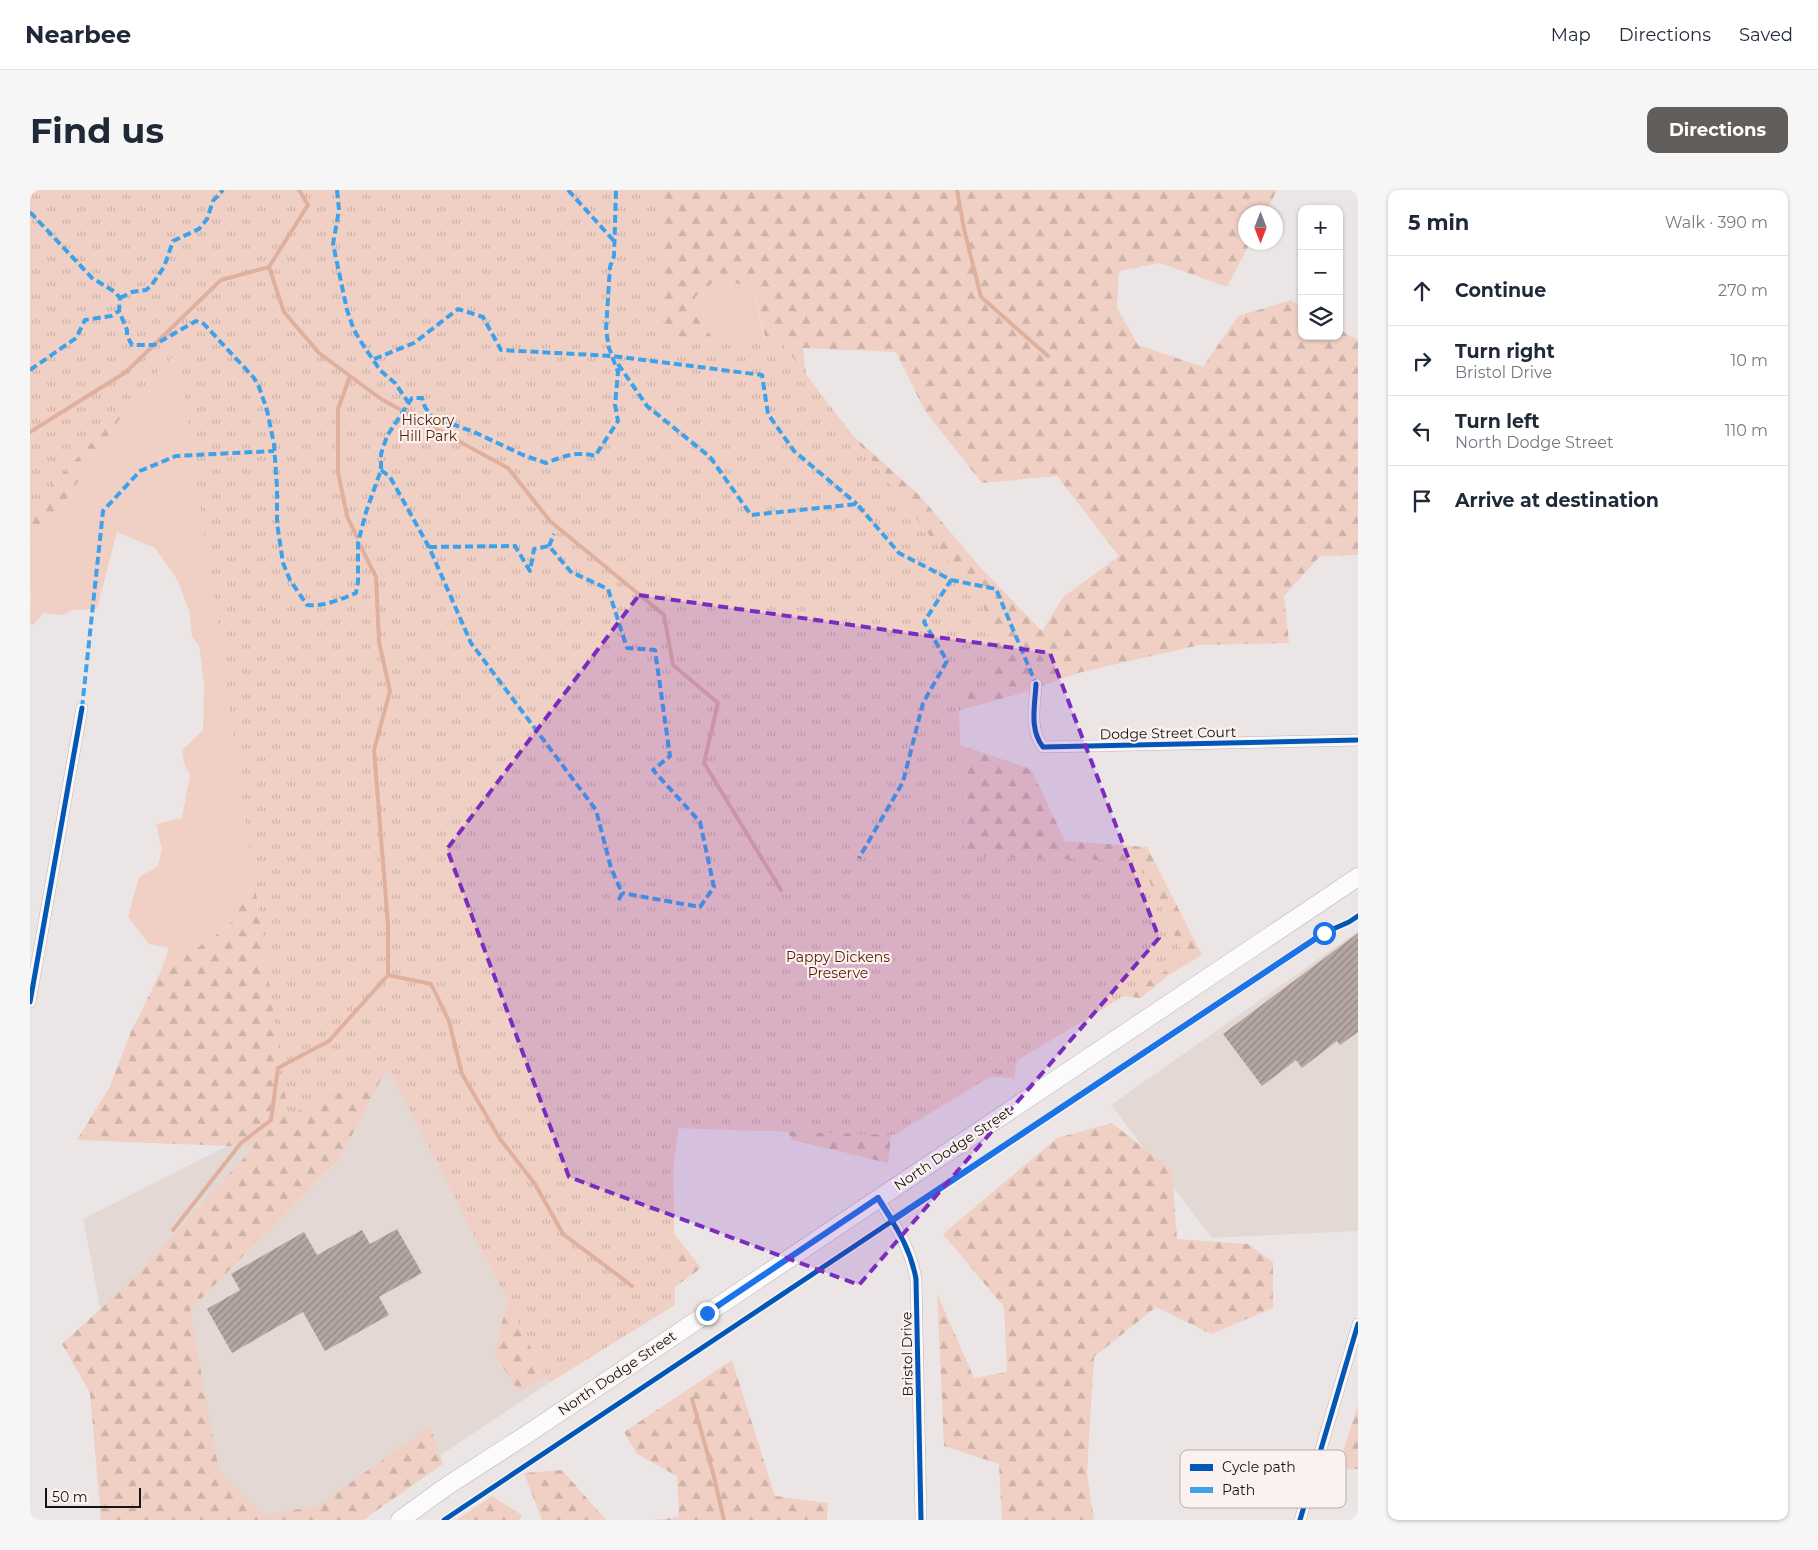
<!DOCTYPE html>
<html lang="en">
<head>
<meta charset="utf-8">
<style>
  body { margin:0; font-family:Montserrat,sans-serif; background:#f6f6f7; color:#1f2937 }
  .controls { position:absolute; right:15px; top:15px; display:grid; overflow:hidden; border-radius:10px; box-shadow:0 1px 4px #0004 }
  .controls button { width:45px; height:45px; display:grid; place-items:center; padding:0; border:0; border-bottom:1px solid #e0e1e3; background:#fff; color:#1f2937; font:25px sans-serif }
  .compass { position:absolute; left:1208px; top:15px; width:45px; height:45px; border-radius:50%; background:#fff; box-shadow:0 1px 4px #0004; rotate:180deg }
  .scale { position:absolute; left:15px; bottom:12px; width:96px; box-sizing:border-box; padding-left:5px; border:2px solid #171413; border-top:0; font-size:14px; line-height:18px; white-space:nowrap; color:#171413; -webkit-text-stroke:4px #fbf2ef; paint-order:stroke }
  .stop { position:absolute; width:15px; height:15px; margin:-11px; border:4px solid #1a73e8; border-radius:50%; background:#fff }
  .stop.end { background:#1a73e8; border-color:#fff; box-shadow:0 1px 5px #0008 }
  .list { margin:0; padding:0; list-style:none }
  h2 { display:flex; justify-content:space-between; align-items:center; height:65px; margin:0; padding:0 20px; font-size:21px }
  h2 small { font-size:16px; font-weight:400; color:#747a83 }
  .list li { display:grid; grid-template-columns:32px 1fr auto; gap:15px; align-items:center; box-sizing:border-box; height:70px; padding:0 20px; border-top:1px solid #e0e1e3 }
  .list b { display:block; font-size:19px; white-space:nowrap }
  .list p { margin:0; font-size:16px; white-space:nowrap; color:#747a83 }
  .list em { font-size:16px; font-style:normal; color:#747a83 }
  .icon { flex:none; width:28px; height:28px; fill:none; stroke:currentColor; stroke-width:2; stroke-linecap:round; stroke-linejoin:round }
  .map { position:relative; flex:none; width:1328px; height:1330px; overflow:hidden; border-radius:10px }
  header { display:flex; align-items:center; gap:30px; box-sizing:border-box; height:70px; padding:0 25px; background:#fff; border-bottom:1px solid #e0e1e3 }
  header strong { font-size:24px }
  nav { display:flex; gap:28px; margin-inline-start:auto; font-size:18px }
  .intro { display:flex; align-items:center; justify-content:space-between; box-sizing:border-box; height:120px; padding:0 30px }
  h1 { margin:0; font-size:35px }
  .button { padding:12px 22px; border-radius:10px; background:#615e5c; color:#fff; font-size:18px; font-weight:700 }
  main { display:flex; gap:30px; padding:0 30px }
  aside { flex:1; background:#fff; border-radius:10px; box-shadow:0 1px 4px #0004 }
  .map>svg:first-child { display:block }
</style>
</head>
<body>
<header>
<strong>Nearbee</strong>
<nav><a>Map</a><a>Directions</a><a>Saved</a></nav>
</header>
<div class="intro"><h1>Find us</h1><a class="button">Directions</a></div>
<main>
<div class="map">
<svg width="1328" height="1330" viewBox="0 0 1328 1330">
  <defs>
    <pattern id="forest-firs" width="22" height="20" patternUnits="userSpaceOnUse" patternTransform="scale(1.25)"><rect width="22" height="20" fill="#f0d0c5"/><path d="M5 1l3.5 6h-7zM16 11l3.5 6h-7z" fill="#cdb2a8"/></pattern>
    <pattern id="park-tufts" width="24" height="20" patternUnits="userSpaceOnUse" patternTransform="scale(1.25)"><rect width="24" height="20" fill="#f0d0c5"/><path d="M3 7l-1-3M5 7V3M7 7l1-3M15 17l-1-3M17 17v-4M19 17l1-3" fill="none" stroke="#cdb2a8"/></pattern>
    <pattern id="building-hatch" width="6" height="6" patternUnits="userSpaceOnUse" patternTransform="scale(1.25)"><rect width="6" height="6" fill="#b5a7a2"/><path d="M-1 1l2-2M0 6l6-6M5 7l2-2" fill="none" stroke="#928783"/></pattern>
  </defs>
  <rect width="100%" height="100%" fill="#ebe6e5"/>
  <path fill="#e3d8d4" d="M1328 741V1041L1182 1048 1081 915Z
    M360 880 519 1193 314 1330H111L53 1029 258 925Z"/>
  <path fill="#f0d0c5" d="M687 89 723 97 737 160 694 162 667 128 665 107Z
    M163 138 241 666 199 736 130 783 139 758 119 754 98 727 109 687 128 676 132 660 126 634 152 628 160 584 155 577 152 560 173 540 174 495 169 456 162 447 159 421 148 391 125 358 87 342 67 419 43 420 33 425 14 423 4 434 0 435 1 349 26 327 62 269 119 187Z"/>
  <path fill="url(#forest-firs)" fill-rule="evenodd" d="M200 0H295V17L304 133 326 179 360 199 372 185 355 159 430 126 476 165 585 161 601 56 602 0H1247L1236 22H1216V52L1220 53 1197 97 1130 73 1089 81 1087 118 1108 155 1173 177 1208 126 1261 110 1272 117V146H1309V139L1328 150V365L1290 366 1254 406 1259 453 1169 455 1048 483 992 503 916 524 915 550 1001 579 1035 651 1117 657 1172 765 1137 786 1111 808 999 798 984 888 868 881 858 973 763 950 722 889 748 809 649 734 622 758 628 805 655 889 636 1033 671 1078 548 1167 489 1202 464 1163 481 1099 360 872 311 966 160 1120 189 1281 234 1325 288 1316 400 1236 413 1274 333 1330H71L60 1203 32 1154 101 1091 224 957 47 950 79 898 101 842 130 783 199 736 241 666 245 627 278 529 321 501 334 481 331 472H287L283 434 253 343 246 226 203 147 176 128 163 138 119 187 62 269 26 327 1 349 2 400 0 401V194L34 164 116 112 181 36ZM687 89 723 97 747 197 807 265 811 292 774 306 722 298 682 214 694 162 667 128 665 107ZM773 158 866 162 895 221 952 293 1027 286 1089 366 1033 407 1012 441 950 377 890 306 778 205ZM388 335 420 351 443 393 479 438H516L532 461 544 511 529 560 441 559 394 541 382 497 391 474 417 461 397 423 377 373 375 348Z
    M1082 933 1142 981 1147 1049 1218 1054 1243 1072V1118L1181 1144 1126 1117 1064 1167 1057 1283 1064 1330H972L969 1274 914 1256 907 1103 944 1188 977 1182 974 1117 913 1044 1027 948Z
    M702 1170 745 1306 798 1313 797 1330H624L649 1327 647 1286 607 1264 594 1242Z
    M1328 1215V1279L1307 1280Z
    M532 1280 576 1330H512L494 1283Z
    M462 1306 492 1325 490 1330H426Z"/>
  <path fill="url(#park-tufts)" d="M0 0H630L633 151 749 149 955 418 964 502 928 500 935 666 1110 671 1155 769 864 945 643 938 645 1115 519 1193 360 881 258 925 148 161 0 318Z"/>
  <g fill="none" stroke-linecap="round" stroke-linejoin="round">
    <path stroke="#e0b09f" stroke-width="4" d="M927 0 934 39 951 107 1018 166
      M239 77 254 122 289 163 351 209 478 278 520 331 634 425 643 475 688 513 674 573 751 700
      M320 186 308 219V282L317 326 327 347
      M0 242 96 182 191 90 239 77 278 15 269 0
      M358 785 401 794 419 831 432 884 470 949 505 994 533 1044 602 1096
      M143 1040 211 953 241 930 248 878 299 851 358 785V735L344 560 360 501 349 452 346 387 330 355
      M662 1209 683 1283 694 1330"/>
  </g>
  <path fill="url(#building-hatch)" d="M1328 743V842L1310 855 1307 851 1272 878 1266 870 1232 896 1193 844Z
    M367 1039 392 1083 349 1107 359 1125 295 1161 273 1122 202 1163 177 1119 210 1100 201 1084 274 1042 287 1065 332 1040 340 1054Z"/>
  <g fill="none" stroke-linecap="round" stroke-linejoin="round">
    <g stroke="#bab6b5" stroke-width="12">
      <path id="minor" d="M1006 494C1005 516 999 539 1013 557L1328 550
        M0 812 52 518
        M848 1008C865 1036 880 1056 886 1089L891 1330
        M1270 1330 1328 1134"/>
    </g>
    <g stroke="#bab6b5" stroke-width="19">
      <path id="primary" d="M370 1330 417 1296 496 1245 1328 687"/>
    </g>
    <use href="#minor" stroke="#fcfbfb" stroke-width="11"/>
    <use href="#primary" stroke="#fcfbfb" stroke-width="18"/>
    <path stroke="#3da2ea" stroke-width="4" stroke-dasharray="8 4" stroke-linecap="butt" d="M307 0 309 20 303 54 317 120 324 140 333 155 350 180 365 193 378 212
      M538 0 584 51
      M0 22 62 88 85 102 90 108 89 121 97 140V146L102 155H124L166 131 174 134 224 188 229 197 237 220 244 254 247 297V333L253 373 260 390 277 415C294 417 311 409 326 403L328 392V353L336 322 351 280V264L357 246 382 208H392L395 217 402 227 444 242 493 265 516 273C535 266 545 261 565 266L588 231 585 215 588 182 579 158 576 140 580 77 584 66 586 0
      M90 108 102 102 116 100 121 96 134 77 143 51 169 39 177 29 183 11 193 0
      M344 169 384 153 428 119 453 127 471 160 582 166 732 185 738 224 764 261 827 314
      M588 174 617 216 680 267 721 325 827 314 869 363 921 390 894 432 917 471 893 513 873 592 829 668
      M0 180 46 148 55 130 81 126 89 121
      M351 280 360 287 399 357 441 453 566 620 581 678 592 703 588 712
      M519 356 524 344
      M399 357 485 356 500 381 504 359 519 356 541 382 578 399 597 458 625 460 640 566 623 580 670 632 684 697 670 717 592 703
      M921 390 966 399 1006 494
      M52 518 73 321 110 281 146 266 244 261"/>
    <g stroke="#fbf2ef" stroke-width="8">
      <path id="cycleway" d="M1006 494C1005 516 999 539 1013 557L1328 550
        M0 812 52 518
        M848 1008C865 1036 880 1056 886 1089L891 1330
        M414 1330 1294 743 1319 732 1328 726
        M1270 1330 1328 1134"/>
    </g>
    <use href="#cycleway" stroke="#0057b8" stroke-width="5"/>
  </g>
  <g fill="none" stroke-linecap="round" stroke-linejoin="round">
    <path stroke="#1a73e8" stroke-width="6" d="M677 1123 848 1008 862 1030 1294 743"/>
  </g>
  <path fill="#7b2cbf" fill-opacity="0.2" stroke="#7b2cbf" stroke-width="4" stroke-dasharray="10 6" stroke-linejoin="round" d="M609 405 1020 463 1129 748 829 1095 539 987 417 659Z"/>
  <g text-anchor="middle" stroke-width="4.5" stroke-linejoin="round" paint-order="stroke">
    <g font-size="14" fill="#581d03" stroke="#fbf2ef">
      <text x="398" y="235">Hickory<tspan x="398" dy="16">Hill Park</tspan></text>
      <text x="808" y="772">Pappy Dickens<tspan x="808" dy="16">Preserve</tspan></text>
    </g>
    <g font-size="14" fill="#171413" stroke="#fbf2ef">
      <text transform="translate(1138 543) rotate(-1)" y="5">Dodge Street Court</text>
      <text transform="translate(923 958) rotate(-34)" y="5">North Dodge Street</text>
      <text transform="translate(877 1164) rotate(-91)" y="5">Bristol Drive</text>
      <text transform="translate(587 1183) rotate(-34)" y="5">North Dodge Street</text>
    </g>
  </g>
  <rect x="1150" y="1260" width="166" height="58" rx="8" fill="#fbf2ef" stroke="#b7afad" stroke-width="1"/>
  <rect x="1160" y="1274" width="23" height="7" fill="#0057b8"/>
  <rect x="1160" y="1297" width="23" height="6" fill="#3da2ea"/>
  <g font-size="14" fill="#171413">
    <text x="1192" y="1282">Cycle path</text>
    <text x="1192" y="1305">Path</text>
  </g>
</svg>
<div class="controls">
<button>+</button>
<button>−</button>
<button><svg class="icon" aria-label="layers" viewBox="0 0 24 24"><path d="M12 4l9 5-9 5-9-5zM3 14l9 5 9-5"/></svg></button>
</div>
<svg class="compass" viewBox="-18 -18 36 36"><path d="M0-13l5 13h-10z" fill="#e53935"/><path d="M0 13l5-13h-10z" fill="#747a83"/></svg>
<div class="scale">50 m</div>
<div class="stop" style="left:1294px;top:743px"></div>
<div class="stop end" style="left:677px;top:1123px"></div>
</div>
<aside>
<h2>5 min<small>Walk · 390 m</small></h2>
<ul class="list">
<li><svg class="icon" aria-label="ahead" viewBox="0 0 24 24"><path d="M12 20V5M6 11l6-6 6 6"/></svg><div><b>Continue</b></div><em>270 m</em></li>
<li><svg class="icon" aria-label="right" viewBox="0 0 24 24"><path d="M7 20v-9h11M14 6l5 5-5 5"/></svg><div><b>Turn right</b><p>Bristol Drive</p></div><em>10 m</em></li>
<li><svg class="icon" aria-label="left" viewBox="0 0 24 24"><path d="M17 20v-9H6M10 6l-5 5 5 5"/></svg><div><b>Turn left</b><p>North Dodge Street</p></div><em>110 m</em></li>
<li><svg class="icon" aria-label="arrive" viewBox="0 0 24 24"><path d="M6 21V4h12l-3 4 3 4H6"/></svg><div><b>Arrive at destination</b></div></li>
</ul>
</aside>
</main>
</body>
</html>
